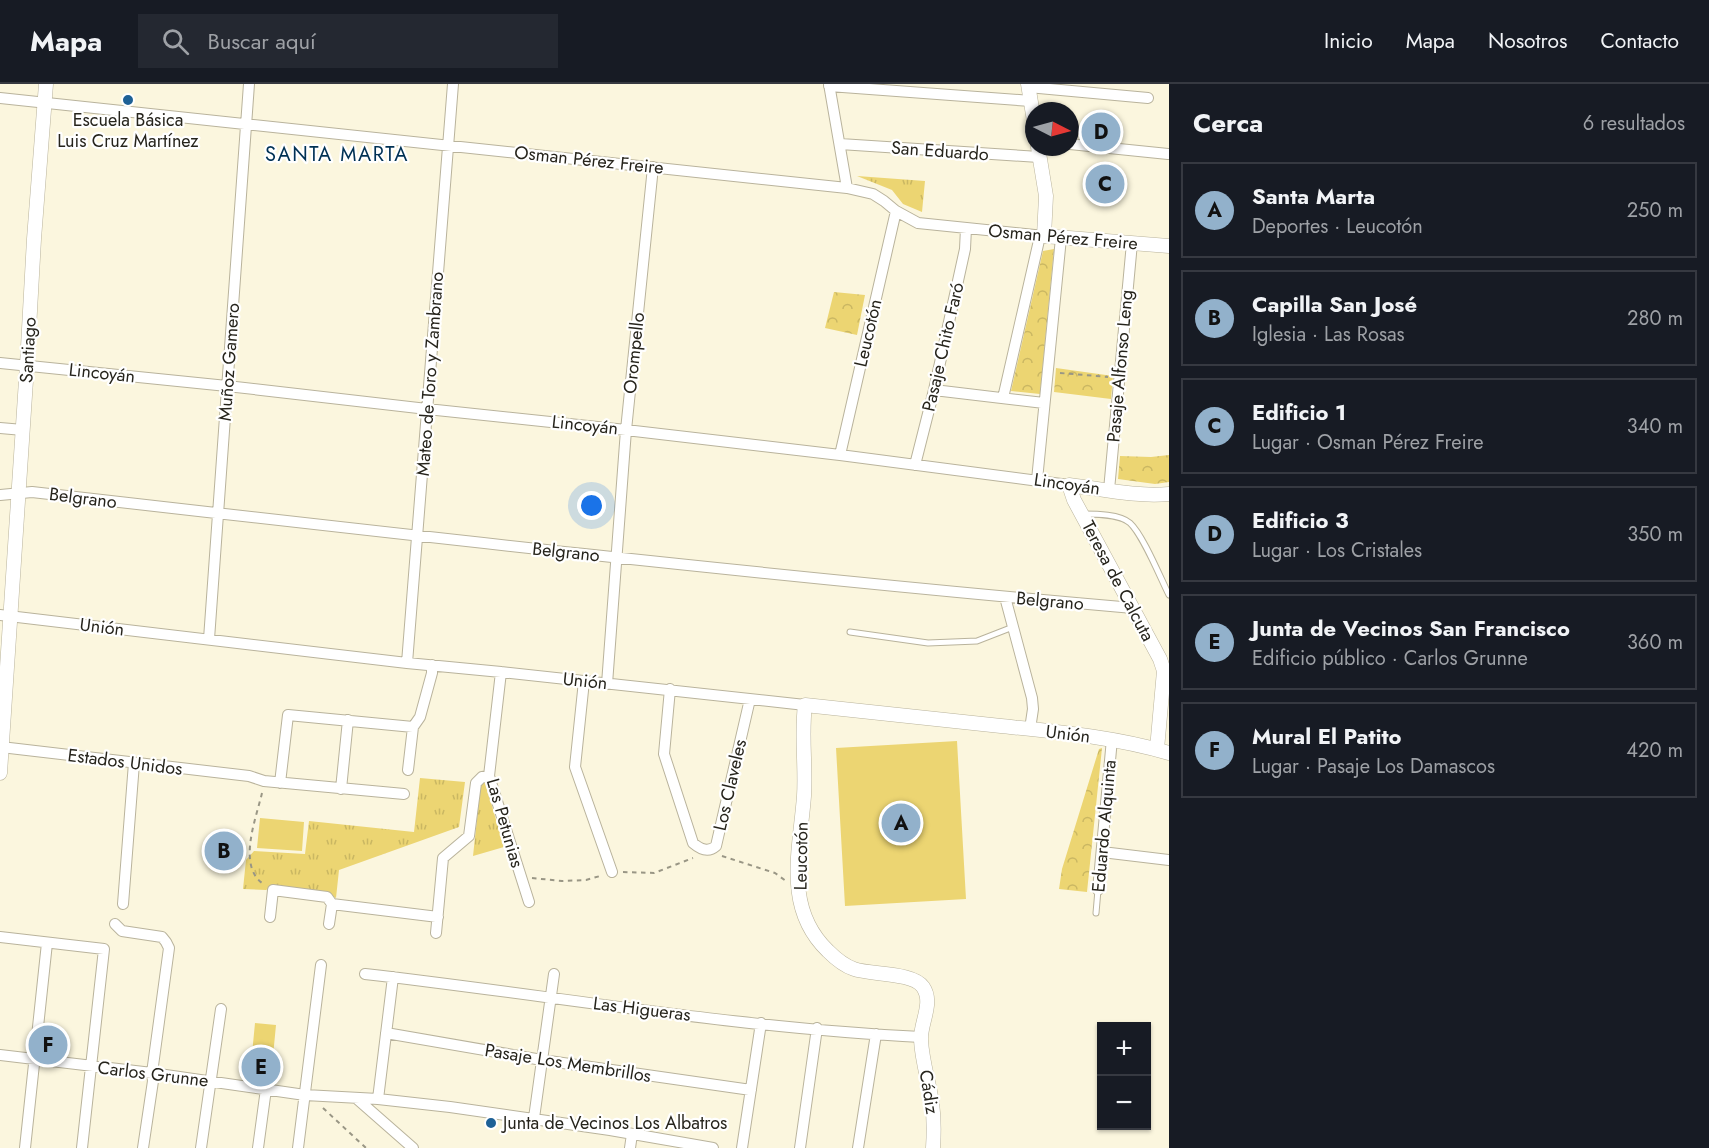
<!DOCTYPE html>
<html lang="es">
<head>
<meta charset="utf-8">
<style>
  body { margin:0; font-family:Jost,sans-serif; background:#242831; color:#f1f3f6 }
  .controls { position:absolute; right:18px; bottom:18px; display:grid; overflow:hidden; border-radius:0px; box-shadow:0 2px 4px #0004 }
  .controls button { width:54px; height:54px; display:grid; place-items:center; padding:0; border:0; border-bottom:2px solid #363941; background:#171b24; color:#f1f3f6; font:30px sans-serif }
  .compass { position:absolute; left:1025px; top:18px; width:54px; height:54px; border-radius:50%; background:#171b24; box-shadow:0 2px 4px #0004; rotate:96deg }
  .you { position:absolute; left:592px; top:422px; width:21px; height:21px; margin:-15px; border:4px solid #fff; border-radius:50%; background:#1a73e8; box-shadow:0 0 0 9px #1a73e833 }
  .badge { display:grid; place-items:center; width:39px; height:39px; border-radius:50%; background:#92b1cb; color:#111; font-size:20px; font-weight:700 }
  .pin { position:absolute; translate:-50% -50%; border:3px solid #fff; box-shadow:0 2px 6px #0006 }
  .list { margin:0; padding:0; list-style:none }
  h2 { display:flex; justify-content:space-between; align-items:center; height:78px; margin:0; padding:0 24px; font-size:26px }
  h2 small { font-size:20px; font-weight:400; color:#9ea1a6 }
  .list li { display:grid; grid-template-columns:39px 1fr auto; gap:18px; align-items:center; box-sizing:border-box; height:96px; margin:0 12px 12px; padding:0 12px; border:2px solid #363941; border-radius:0px }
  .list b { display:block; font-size:22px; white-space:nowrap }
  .list p { margin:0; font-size:20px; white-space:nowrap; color:#9ea1a6 }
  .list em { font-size:20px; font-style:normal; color:#9ea1a6 }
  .icon { flex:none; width:33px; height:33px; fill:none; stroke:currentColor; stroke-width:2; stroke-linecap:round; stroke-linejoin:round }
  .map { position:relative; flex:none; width:1169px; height:1064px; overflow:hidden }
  header { display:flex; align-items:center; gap:36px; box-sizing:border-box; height:84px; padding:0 30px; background:#171b24; border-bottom:2px solid #363941 }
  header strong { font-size:28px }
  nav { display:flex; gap:33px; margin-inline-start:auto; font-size:21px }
  .search { width:420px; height:54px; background:#242831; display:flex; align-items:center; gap:15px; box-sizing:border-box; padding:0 21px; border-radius:0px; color:#9ea1a6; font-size:22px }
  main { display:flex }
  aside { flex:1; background:#171b24 }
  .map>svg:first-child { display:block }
</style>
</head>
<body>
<header>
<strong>Mapa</strong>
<div class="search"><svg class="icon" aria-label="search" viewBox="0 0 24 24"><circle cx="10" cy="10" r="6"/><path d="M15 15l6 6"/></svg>Buscar aquí</div>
<nav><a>Inicio</a><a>Mapa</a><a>Nosotros</a><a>Contacto</a></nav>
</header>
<main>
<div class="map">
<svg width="1169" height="1064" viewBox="0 0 1169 1064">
  <defs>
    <pattern id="grass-tufts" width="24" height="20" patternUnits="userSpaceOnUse" patternTransform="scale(1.5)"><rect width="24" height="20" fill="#ecd572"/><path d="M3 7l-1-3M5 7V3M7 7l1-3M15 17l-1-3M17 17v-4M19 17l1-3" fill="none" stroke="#cab762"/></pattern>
    <pattern id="park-crowns" width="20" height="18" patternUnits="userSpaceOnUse" patternTransform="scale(1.5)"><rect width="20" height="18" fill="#ecd572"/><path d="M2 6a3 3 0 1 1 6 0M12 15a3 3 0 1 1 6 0" fill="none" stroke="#cab762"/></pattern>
  </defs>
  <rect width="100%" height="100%" fill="#fbf6de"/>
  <path fill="url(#grass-tufts)" d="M857 92 925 97 922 128 903 120 892 106Z
    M420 694 465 698 459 743 339 786 336 814 325 808 274 802 266 806 243 805 246 776 254 767 305 770 309 737 414 748Z
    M481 698H485L504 763 473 772Z"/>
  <path fill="url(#park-crowns)" d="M1054 165 1040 310 1011 307 1043 167Z
    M834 208 865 211 857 251 825 244Z
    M1056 284 1113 292 1111 315 1054 308Z
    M1169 371V398L1155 400 1118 395 1120 372 1151 373Z
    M1102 664 1087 808 1059 805 1062 785 1099 665Z"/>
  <path fill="#ecd572" d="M957 657 966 815 845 822 836 664Z
    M260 734 304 738 302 767 257 764Z
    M255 939 276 941 273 972 252 970Z"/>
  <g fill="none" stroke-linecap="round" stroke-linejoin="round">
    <g stroke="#b9b39c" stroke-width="7">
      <path id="service" d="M1083 430C1096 430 1120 430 1130 439 1143 451 1160 493 1169 511
        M850 548 928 559 977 557 1013 543
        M1096 829 1098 806"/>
    </g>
    <g stroke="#b9b39c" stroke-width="12">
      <path id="minor" d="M829 0 847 104
        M829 2 1031 17
        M1028 3 1148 14
        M0 14 847 104 873 110 884 117 896 127 918 139 1044 152
        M840 60 1039 73
        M1070 60 1168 70
        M0 279 227 302 427 325 626 346 840 371 1069 401
        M934 306 1044 319
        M1003 314 1040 152
        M0 344 23 346
        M840 371 896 127
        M915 381 934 306 965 165 966 144
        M1037 396 1061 154
        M1109 406 1132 159
        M0 411 32 408C398 450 765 492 1133 524
        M1005 513 1032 614 1033 625 1030 645
        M0 531 407 579 501 588 805 621
        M209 555 249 0
        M407 579 453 0
        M501 588 489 692 529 818
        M584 597 575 683 612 788
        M607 600 626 346 653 83
        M670 605 664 670 693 759C700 765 708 769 716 762L750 615
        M1 663 249 692 264 697 404 710
        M408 686 413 643 420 633 432 589V581
        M280 699 288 631 413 643
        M341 705 348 636
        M1102 768 1169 776
        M1098 806 1112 655
        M123 820 134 679
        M332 820 438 833
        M270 833 273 806 327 813 332 820 329 840
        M115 840 122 847 162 853 166 858 169 864 152 989 153 997 143 1064
        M436 849 443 774 469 752 476 699 482 693 489 692
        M0 853 104 865 82 1064
        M365 890C550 911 734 944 921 953
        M386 949 542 976 751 1006
        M0 971 152 989 305 1011 378 1015 450 1023 610 1046 713 1064
        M356 1014 413 1064
        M378 1015 393 893
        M534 1034 554 890
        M25 1064 47 859
        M201 1064 221 925
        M258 1064 266 1005
        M298 1064 321 881
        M630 1064 632 1050
        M742 1064 761 939
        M800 1064 817 944
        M858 1064 876 950"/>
    </g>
    <g stroke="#b9b39c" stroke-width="15">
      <path id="tertiary" d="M1028 0 1034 37
        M1038 63 1046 112 1044 152 1169 162
        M1157 665 1164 587 1160 575 1074 416 1069 401C1102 405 1136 413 1169 410
        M0 689 27 281 34 155 46 0
        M933 1064C934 1049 934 1033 932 1019 929 998 922 977 921 956 920 939 934 919 923 903 913 888 871 891 854 885 845 882 835 874 828 867 783 824 800 766 804 712 806 682 801 651 805 621 870 628 936 635 1001 642 1058 648 1115 653 1169 669"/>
    </g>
    <path stroke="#999685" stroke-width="2" stroke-dasharray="4.5 4.5" stroke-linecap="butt" d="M1060 289 1108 293
      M262 709C256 735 236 784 265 801
      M722 772 775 789 786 797
      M623 788 654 789 693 774
      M532 794 562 797 586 796 600 792
      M323 1024 366 1064"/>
    <use href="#service" stroke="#fff" stroke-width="5"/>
    <use href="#minor" stroke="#fff" stroke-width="10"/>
    <use href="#tertiary" stroke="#fff" stroke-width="14"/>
  </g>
  <g fill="#1e6196" stroke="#fff" stroke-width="2">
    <circle cx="128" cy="16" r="6"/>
    <circle cx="491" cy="1039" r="6"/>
  </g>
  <g text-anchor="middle" stroke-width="4.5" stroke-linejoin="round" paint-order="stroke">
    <g font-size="18" fill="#26241c" stroke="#fff">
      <text x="128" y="42">Escuela Básica<tspan x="128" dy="21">Luis Cruz Martínez</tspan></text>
      <text x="503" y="1045" text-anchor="start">Junta de Vecinos Los Albatros</text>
    </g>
    <g font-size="18" fill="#26241c" stroke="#fff">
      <text transform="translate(940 67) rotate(4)" y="6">San Eduardo</text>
      <text transform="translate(589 76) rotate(6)" y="6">Osman Pérez Freire</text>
      <text transform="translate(1063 153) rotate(5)" y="6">Osman Pérez Freire</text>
      <text transform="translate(868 249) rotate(-77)" y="6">Leucotón</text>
      <text transform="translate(943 263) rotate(-77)" y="6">Pasaje Chito Faró</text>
      <text transform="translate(28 266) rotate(-87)" y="6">Santiago</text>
      <text transform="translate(634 269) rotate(-84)" y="6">Orompello</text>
      <text transform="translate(229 278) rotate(-86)" y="6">Muñoz Gamero</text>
      <text transform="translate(1120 282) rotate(-85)" y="6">Pasaje Alfonso Leng</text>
      <text transform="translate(102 289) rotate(6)" y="6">Lincoyán</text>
      <text transform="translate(430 290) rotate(-86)" y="6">Mateo de Toro y Zambrano</text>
      <text transform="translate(585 341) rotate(6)" y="6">Lincoyán</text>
      <text transform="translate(1067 400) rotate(8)" y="6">Lincoyán</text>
      <text transform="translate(83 414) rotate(7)" y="6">Belgrano</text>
      <text transform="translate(566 468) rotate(6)" y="6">Belgrano</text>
      <text transform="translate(1118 497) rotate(62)" y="6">Teresa de Calcuta</text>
      <text transform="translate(1050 517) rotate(5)" y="6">Belgrano</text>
      <text transform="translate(102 543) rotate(7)" y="6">Unión</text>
      <text transform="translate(585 597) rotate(6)" y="6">Unión</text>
      <text transform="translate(1068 650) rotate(7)" y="6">Unión</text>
      <text transform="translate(125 678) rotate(7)" y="6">Estados Unidos</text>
      <text transform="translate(730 701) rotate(-77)" y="6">Los Claveles</text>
      <text transform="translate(505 739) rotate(74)" y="6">Las Petunias</text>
      <text transform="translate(1104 742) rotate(-85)" y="6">Eduardo Alquinta</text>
      <text transform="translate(801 772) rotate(-89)" y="6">Leucotón</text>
      <text transform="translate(642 925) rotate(7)" y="6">Las Higueras</text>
      <text transform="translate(568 979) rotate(9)" y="6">Pasaje Los Membrillos</text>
      <text transform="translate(153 990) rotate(7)" y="6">Carlos Grunne</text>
      <text transform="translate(929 1008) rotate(81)" y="6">Cádiz</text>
    </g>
    <g font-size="20" letter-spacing="1.5" fill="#003154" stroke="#fff">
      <text x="337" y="77">SANTA MARTA</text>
    </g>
  </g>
</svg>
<div class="controls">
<button>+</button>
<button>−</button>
</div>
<svg class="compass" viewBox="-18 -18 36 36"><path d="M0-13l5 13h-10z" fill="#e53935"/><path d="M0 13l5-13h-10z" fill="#9ea1a6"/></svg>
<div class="you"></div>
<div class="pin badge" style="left:901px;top:739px">A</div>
<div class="pin badge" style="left:224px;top:767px">B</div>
<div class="pin badge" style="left:1105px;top:100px">C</div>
<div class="pin badge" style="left:1101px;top:48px">D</div>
<div class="pin badge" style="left:261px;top:983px">E</div>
<div class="pin badge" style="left:48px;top:961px">F</div>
</div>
<aside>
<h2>Cerca<small>6 resultados</small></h2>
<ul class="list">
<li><span class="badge">A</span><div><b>Santa Marta</b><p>Deportes · Leucotón</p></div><em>250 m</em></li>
<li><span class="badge">B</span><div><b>Capilla San José</b><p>Iglesia · Las Rosas</p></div><em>280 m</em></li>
<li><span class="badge">C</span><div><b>Edificio 1</b><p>Lugar · Osman Pérez Freire</p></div><em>340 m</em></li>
<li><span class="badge">D</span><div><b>Edificio 3</b><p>Lugar · Los Cristales</p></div><em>350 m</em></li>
<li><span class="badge">E</span><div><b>Junta de Vecinos San Francisco</b><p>Edificio público · Carlos Grunne</p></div><em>360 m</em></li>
<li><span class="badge">F</span><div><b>Mural El Patito</b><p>Lugar · Pasaje Los Damascos</p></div><em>420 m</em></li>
</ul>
</aside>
</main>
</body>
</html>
